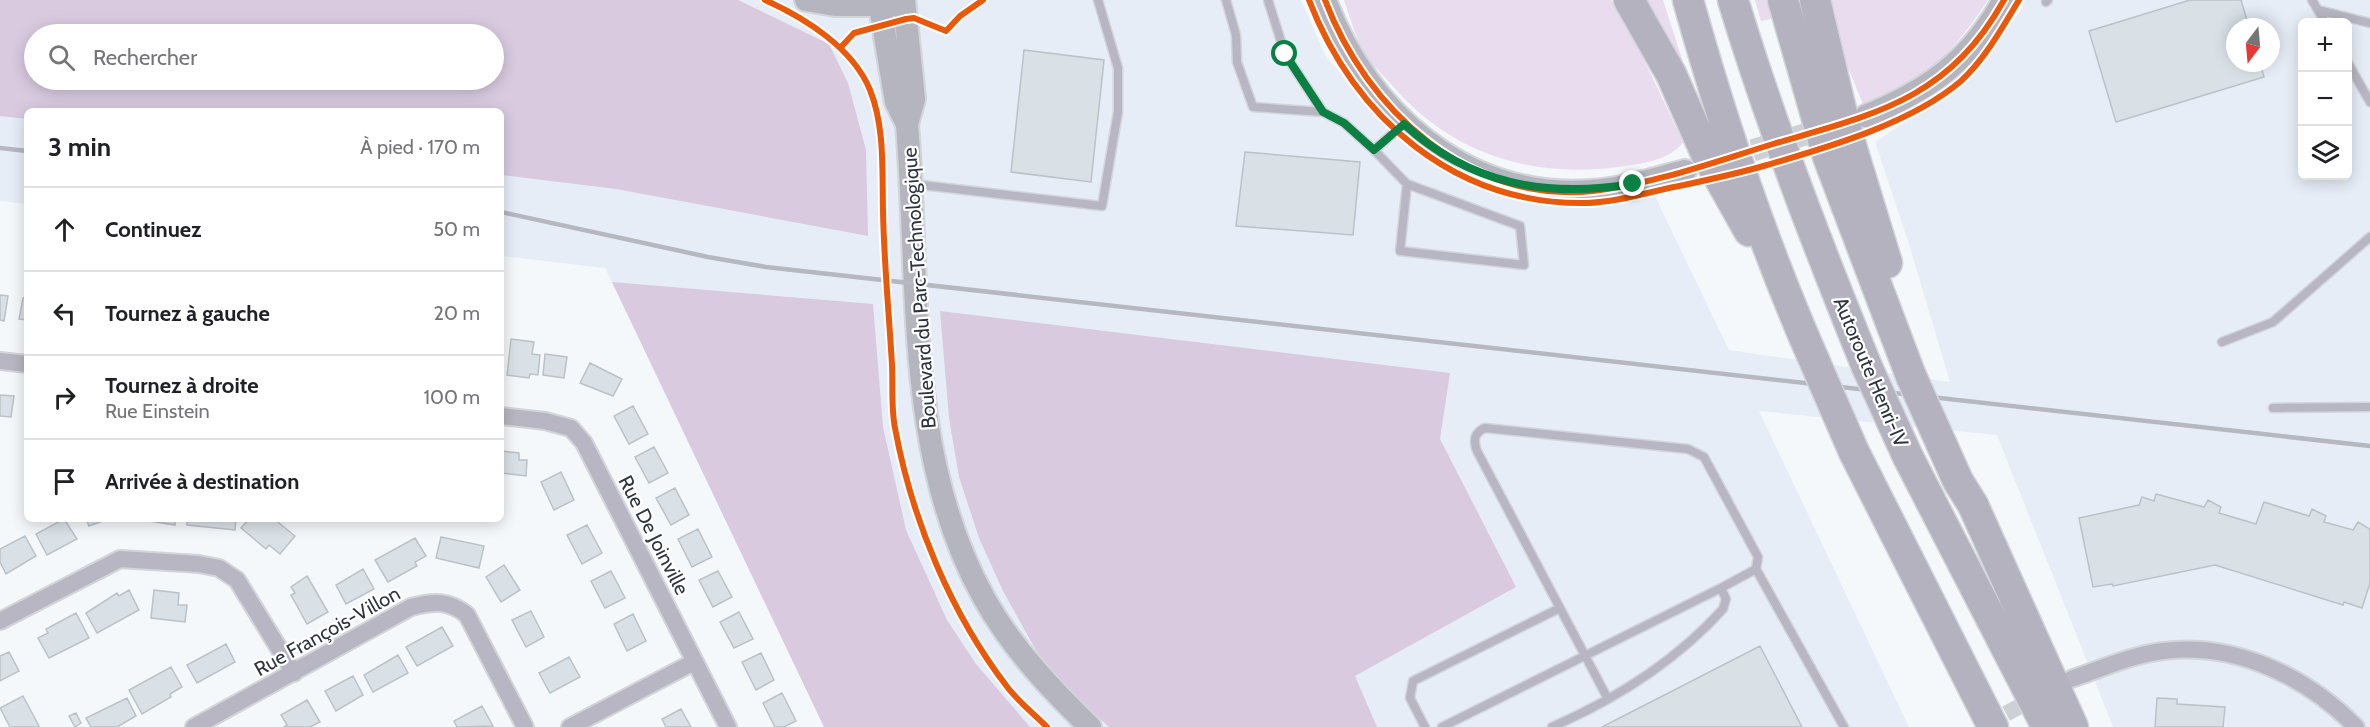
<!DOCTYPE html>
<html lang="fr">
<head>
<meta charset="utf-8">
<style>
  body { margin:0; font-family:Cabin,sans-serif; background:#f6f6f6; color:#202124 }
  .controls { position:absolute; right:18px; top:18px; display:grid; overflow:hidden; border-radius:9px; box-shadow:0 3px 15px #0003 }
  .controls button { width:54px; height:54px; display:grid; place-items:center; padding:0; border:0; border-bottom:2px solid #e0e0e0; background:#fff; color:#202124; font:30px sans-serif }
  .compass { position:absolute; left:2226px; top:18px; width:54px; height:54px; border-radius:50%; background:#fff; box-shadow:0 3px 15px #0003; rotate:196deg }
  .stop { position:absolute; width:18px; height:18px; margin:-14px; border:4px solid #0b8043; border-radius:50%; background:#fff }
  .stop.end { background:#0b8043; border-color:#fff; box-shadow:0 2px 6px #0008 }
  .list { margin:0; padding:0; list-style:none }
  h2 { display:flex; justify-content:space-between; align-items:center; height:78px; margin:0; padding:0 24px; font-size:26px }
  h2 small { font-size:20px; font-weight:400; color:#757577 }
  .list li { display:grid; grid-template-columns:39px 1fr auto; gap:18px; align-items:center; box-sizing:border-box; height:84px; padding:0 24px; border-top:2px solid #e0e0e0 }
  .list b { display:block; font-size:22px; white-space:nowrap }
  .list p { margin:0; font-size:20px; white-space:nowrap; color:#757577 }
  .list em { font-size:20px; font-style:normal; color:#757577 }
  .icon { flex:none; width:33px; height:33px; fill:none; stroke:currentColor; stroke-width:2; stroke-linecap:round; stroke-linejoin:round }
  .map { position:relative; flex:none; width:2370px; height:727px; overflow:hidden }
  .search { position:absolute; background:#fff; box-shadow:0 3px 15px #0003; left:24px; top:24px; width:480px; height:66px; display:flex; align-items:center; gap:15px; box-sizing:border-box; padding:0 21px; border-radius:33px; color:#757577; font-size:22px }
  .panel { position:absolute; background:#fff; box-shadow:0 3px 15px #0003; left:24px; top:108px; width:480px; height:414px; border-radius:9px }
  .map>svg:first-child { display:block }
</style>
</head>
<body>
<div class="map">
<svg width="2370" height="727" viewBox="0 0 2370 727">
  <rect width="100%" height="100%" fill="#f5f8fb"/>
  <path fill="#e7edf7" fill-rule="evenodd" d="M0 0H1301L1326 57 1410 149 1463 176 1512 193 1572 200 1653 192 1729 350 1950 382 1908 241 1875 142 1970 79 2021 10 2025 0H2370V727H2113L1997 435 1759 411 1909 727H824L605 268 501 256V111H27V204L0 201ZM2302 22H2348V176H2302ZM2235 27H2271V63H2235ZM34 34H494V80H34Z"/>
  <path fill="#e8dcee" d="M1344 0H1611L1629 28 1683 142C1670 161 1639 164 1618 167 1529 179 1448 152 1390 83 1382 74 1372 65 1366 55 1356 39 1350 18 1344 0Z
    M1638 0H1663L1683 62 1674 66Z
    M1755 0H1769L1774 18 1761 21Z
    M1826 0H1988C1957 46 1921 92 1863 104L1835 36Z"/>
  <path fill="#d9cae0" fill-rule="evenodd" d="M0 0H738L829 44 848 83 866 150 868 236 616 189 501 175V111H27V119L0 116ZM34 34H494V80H34Z
    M612 282 873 304 883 427 906 530 947 620 976 664 1030 727H824Z
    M940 311 1450 373 1440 439 1516 587 1355 676 1377 727H1109L1075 696 1038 654 1003 591 979 538 959 477 949 418Z"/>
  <path fill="#d9e1e7" stroke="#bbc2c7" stroke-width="1.5" d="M2190 0H2241L2249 27H2235V63H2260L2264 77 2116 122 2089 31Z
    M1024 50 1104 60 1091 182 1011 172Z
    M1245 152 1360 162 1353 235 1236 226Z
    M0 295 8 296 4 321 0 320Z
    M23 298H27V320L19 319Z
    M511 339 534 342 532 354 540 355 538 375 530 374 529 378 507 375Z
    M545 354 567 357 564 378 543 375Z
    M590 363 622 379 613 396 580 383Z
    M0 395 14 396 11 417 0 416Z
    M633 406 648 434 629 444 614 416Z
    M654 447 668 473 649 483 635 457Z
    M501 451 519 453V460H527L526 476 501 473Z
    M561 472 574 500 554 510 541 482Z
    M675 488 689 515 671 525 656 498Z
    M2156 494 2204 507 2208 500 2221 507 2219 513 2256 524 2264 502 2309 516 2312 509 2326 516 2324 522 2353 530 2358 522 2370 529V583L2362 608 2344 602 2343 605 2215 565 2113 586 2112 584 2093 587 2079 518 2139 505 2142 497 2154 501Z
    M64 519 77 539 47 555 36 534Z
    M86 519H108L89 526Z
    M137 519H175V525Z
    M187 519H236L235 530 187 525Z
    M249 519H274L295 536 280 554 269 545 266 549 241 528Z
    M587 525 602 553 582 564 567 535Z
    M698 529 712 557 692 567 678 539Z
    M25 536 36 556 6 574 0 562V549Z
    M441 537 484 546 479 568 436 558Z
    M415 538 426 556 415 562 417 566 388 582 375 560Z
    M504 565 520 590 501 602 486 577Z
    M363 569 374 589 346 604 336 585Z
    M611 571 625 598 605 608 591 581Z
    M718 571 732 597 713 607 699 580Z
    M307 576 328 612 307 624 291 595 295 593 291 587Z
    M129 590 139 610 97 633 86 613 117 593 119 596Z
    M154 590 179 593 178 605H187L185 622 151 618Z
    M531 611 544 637 526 647 512 620Z
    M739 612 753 639 734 648 720 622Z
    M76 613 89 638 49 658 38 638 48 633 46 629Z
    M633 614 646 641 627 651 614 624Z
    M442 627 453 646 417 666 406 647Z
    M226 644 235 662 197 683 187 665Z
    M1760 646 1802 727H1602Z
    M9 652 19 671 0 681V656Z
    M761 653 774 680 756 690 742 662Z
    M398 655 408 673 373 692 364 675Z
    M569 657 580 677 550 693 539 673Z
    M171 667 182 687 170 694 171 697 142 714 129 690Z
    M353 676 363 695 336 711 325 691Z
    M782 693 796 721 784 727H775L763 703Z
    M23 696 39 726 38 727H10L0 708Z
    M127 698 136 716 117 727H91L86 718Z
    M2157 698 2177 699V704L2225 707 2223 727H2155Z
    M307 700 320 722 310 727H284L287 725 281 715Z
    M482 706 493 726 457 727 454 721Z
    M681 709 691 727H666L662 719Z
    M76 713 81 723 75 727 69 716Z"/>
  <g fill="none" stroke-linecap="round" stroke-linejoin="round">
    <path stroke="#cdd1d6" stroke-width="16" stroke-dasharray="16 8" stroke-linecap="butt" d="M1985 725 2039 696"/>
    <path stroke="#cdd1d6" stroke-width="22" stroke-dasharray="22 11" stroke-linecap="butt" d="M1721 160 1836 125"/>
    <g stroke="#d2d5d9" stroke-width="11">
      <path id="lane" d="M1226 0 1236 35 1237 62 1253 107 1323 112 1344 123 1374 150 1404 124
        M1268 0 1285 54 1323 112
        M2312 0 2325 22
        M2046 2 2048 0
        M2318 10 2370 23
        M2348 63 2370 102
        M1374 150 1407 184 1400 251 1524 265 1520 226 1407 184
        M913 184 1102 206 1118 112V68L1098 0
        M2222 342 2273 322 2370 237
        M2273 408 2370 407
        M1721 588 1756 569
        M1608 699 1477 451C1473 440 1474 433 1485 428L1688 449 1704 457 1758 557 1756 569 1844 727
        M1425 727 1410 698 1413 681 1560 608
        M1442 727 1721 588 1726 599 1723 609C1676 661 1616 699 1552 727"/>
    </g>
    <g stroke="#d2d5d9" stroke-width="20">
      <path id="street" d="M0 361 27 364
        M501 416 545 421 571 428 584 443 728 727
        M0 621 120 559 199 564 219 568 237 580 294 673
        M2071 679C2101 669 2131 655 2163 651 2235 642 2306 676 2356 727
        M194 727 411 607C433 601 449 600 467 615L525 727
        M570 727 694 662"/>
    </g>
    <g stroke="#d2d5d9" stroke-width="26">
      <path id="secondary" d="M806 0 835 5H894
        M879 0 896 102 907 124
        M904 0 914 99 907 124C920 282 904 455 984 598 1011 647 1050 688 1090 727
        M1325 0C1367 112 1465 200 1591 191 1623 189 1654 179 1685 171
        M1866 116C1929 90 1970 61 2004 0"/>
    </g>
    <g stroke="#d2d5d9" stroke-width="33">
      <path id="highway" d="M1629 0 1671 74 1707 156 1749 231
        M1688 0C1722 122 1763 244 1814 360
        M1733 0C1771 125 1818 246 1867 367
        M1783 0 1828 157 1911 376
        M1815 0 1845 126 1887 263
        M1854 452 1993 727
        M1908 457 2047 727
        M1973 505 2073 727"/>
    </g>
    <use href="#lane" stroke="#b7b6c2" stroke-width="8"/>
    <use href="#street" stroke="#b7b6c2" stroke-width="16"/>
    <use href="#secondary" stroke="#b5b5c0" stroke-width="22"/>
    <use href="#highway" stroke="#b4b2bf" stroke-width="30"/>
    <path stroke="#b6b7bf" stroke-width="4.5" d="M0 148 27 151
      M501 212 708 257 766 267 2370 446"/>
    <g stroke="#d2d5d9" stroke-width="33" stroke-linecap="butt">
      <path id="highway-bridge" d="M1814 360 1854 452
        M1867 367 1908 457
        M1911 376 1958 481 1973 505"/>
    </g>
    <use href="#highway-bridge" stroke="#b4b2bf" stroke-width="30"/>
    <g stroke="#fff" stroke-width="10">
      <path id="cycleway" d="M765 0C805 18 853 48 870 90 885 127 882 171 883 211 884 263 889 313 892 365 893 386 891 408 895 428 912 520 951 614 1008 688 1019 702 1034 714 1047 727
        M1309 0C1354 118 1455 205 1586 203 1620 202 1651 191 1684 185 1712 179 1740 173 1767 165 1829 147 1912 123 1961 81 1985 59 2002 28 2019 0
        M1325 0C1366 109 1468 204 1593 191 1654 184 1714 162 1773 144 1875 114 1948 100 2004 0
        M841 47 854 33 906 19 914 18 946 31 960 16 983 0"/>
    </g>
    <use href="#cycleway" stroke="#e8590c" stroke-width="6"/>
  </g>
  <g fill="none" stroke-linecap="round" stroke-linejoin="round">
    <path stroke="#0b8043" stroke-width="8" d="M1285 54 1323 112 1344 123 1374 150 1404 124C1470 185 1547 198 1633 184"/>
  </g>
  <g text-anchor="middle" stroke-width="4.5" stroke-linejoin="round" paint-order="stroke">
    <g font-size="20" fill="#2e3541" stroke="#fff">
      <text transform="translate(919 288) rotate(-94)" y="7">Boulevard du Parc-Technologique</text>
      <text transform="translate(1871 372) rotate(67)" y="7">Autoroute Henri-IV</text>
      <text transform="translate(654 535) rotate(63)" y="7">Rue De Joinville</text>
      <text transform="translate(327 631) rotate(-29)" y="7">Rue François-Villon</text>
    </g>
  </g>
</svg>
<div class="controls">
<button>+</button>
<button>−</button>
<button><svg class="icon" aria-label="layers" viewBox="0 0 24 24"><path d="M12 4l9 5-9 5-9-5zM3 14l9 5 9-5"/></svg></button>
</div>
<svg class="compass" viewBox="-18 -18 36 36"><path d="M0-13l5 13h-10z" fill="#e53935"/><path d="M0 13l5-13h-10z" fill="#757577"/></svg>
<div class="stop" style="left:1285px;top:54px"></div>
<div class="stop end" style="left:1633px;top:184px"></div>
<div class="search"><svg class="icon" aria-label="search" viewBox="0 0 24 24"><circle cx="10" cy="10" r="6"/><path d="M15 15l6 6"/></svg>Rechercher</div>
<section class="panel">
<h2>3 min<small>À pied · 170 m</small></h2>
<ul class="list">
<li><svg class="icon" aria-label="ahead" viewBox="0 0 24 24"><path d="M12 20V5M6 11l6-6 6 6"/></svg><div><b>Continuez</b></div><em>50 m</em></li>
<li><svg class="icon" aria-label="left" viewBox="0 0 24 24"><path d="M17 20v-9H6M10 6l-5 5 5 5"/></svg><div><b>Tournez à gauche</b></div><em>20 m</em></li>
<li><svg class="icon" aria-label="right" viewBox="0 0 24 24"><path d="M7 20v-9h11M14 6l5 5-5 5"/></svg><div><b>Tournez à droite</b><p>Rue Einstein</p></div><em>100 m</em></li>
<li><svg class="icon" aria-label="arrive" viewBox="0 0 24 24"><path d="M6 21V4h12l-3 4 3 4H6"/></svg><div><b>Arrivée à destination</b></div></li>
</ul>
</section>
</div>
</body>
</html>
